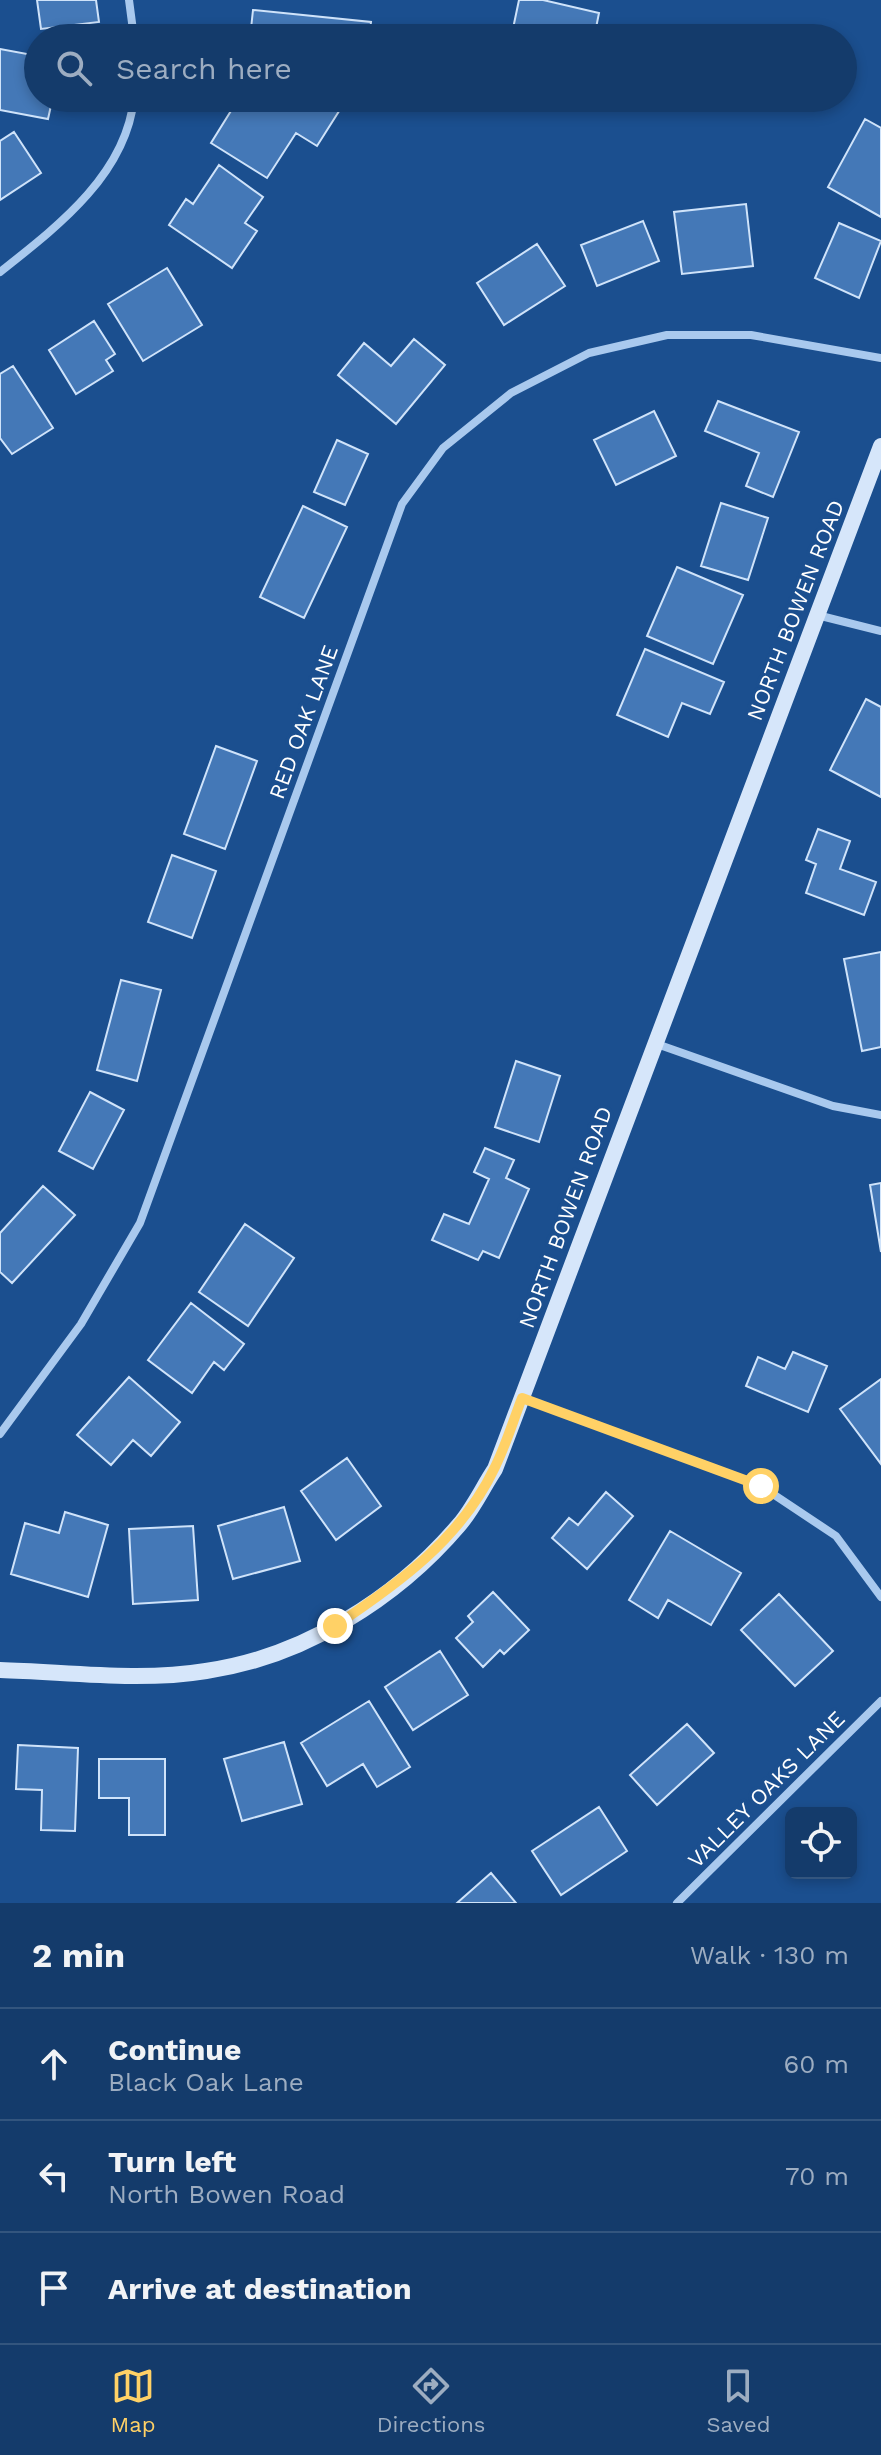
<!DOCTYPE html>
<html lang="en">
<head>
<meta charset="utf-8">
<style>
  body { margin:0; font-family:"Work Sans",sans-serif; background:#1d4271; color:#f1f3f6 }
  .controls { position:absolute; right:24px; bottom:24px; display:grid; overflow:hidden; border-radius:12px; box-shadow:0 4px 12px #0003 }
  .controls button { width:72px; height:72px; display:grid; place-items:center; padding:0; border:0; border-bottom:2px solid #33557e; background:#143b6b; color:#f1f3f6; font:40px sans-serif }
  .stop { position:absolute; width:24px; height:24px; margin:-18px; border:6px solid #ffd166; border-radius:50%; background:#fff }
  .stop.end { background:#ffd166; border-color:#fff; box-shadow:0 2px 8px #0008 }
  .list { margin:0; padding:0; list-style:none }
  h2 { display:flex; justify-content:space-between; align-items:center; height:104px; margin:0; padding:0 32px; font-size:34px }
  h2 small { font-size:26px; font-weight:400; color:#9dadc1 }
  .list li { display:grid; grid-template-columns:52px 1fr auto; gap:24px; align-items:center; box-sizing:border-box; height:112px; padding:0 32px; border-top:2px solid #33557e }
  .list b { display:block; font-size:30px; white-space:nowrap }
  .list p { margin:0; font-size:26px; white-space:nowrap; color:#9dadc1 }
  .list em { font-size:26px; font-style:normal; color:#9dadc1 }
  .icon { flex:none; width:44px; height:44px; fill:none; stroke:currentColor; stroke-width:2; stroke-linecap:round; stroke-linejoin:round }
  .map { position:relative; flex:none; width:881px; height:1903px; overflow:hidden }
  .search { position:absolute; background:#143b6b; box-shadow:0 4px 12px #0003; left:24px; right:24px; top:24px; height:88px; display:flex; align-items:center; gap:20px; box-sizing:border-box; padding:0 28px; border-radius:44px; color:#9dadc1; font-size:30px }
  .sheet { height:440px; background:#143b6b }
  nav { display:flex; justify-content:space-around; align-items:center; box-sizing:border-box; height:112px; border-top:2px solid #33557e; background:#143b6b; font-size:22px; color:#9dadc1 }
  nav a { display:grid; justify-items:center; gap:4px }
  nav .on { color:#ffd166 }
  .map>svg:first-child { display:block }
</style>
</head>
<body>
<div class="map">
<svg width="881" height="1903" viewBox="0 0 881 1903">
  <rect width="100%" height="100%" fill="#1b4f8f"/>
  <path fill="#4478b7" stroke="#cfe3fa" stroke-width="2" d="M37 0H96L99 22 41 29Z
    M519 0H543L599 13 594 38H511Z
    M253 10 371 22 369 38H250Z
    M0 49 38 56V98H93L91 109 52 101 48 119 0 110Z
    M239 98H268L285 109 292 98H325L341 108 317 146 296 133 267 178 211 143Z
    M865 119 881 128V217L828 187Z
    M14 132 41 173 0 200V141Z
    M219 165 263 197 245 223 257 231 232 268 169 225 186 199 193 204Z
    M746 204 753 266 682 274 674 212Z
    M643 221 659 261 597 286 581 245Z
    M839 223 881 241 859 298 815 278Z
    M537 244 565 286 504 325 477 283Z
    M167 268 202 325 143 361 108 304Z
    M94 321 115 354 106 360 113 371 76 394 49 350Z
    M414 339 445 365 396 424 338 375 364 343 391 366Z
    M13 366 53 428 12 454 0 438V374Z
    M718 401 799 432 773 497 746 486 759 453 705 431Z
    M654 411 676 456 616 485 594 440Z
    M337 440 368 454 345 505 314 492Z
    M721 503 768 518 748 580 701 566Z
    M303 506 347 527 304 618 260 597Z
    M677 567 743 595 713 664 647 636Z
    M645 649 724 682 710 714 682 703 668 737 617 715Z
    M866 699 881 707V797L830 770Z
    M216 746 257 761 225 849 184 834Z
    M818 829 850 841 840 869 876 882 864 915 806 893 816 864 806 860Z
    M172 855 216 871 192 938 148 922Z
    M881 952V1047L862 1051 844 959Z
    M121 980 161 990 137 1081 97 1070Z
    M516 1061 560 1076 539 1142 495 1127Z
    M90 1092 124 1110 93 1169 59 1151Z
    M485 1148 514 1160 506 1178 529 1189 499 1258 483 1251 478 1260 432 1240 444 1214 469 1224 489 1179 474 1172Z
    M881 1183V1252L870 1185Z
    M43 1186 75 1215 12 1283 0 1272V1233Z
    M245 1224 294 1258 248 1326 199 1292Z
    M191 1303 244 1344 224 1370 214 1362 192 1393 148 1360Z
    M793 1352 827 1366 808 1412 746 1386 758 1357 785 1369Z
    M129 1377 180 1422 151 1456 133 1440 111 1465 77 1435Z
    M881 1379V1464L840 1409Z
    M347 1458 381 1506 336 1540 301 1491Z
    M606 1492 633 1516 587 1569 552 1538 569 1518 578 1525Z
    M284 1507 300 1561 233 1579 218 1526Z
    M65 1512 108 1525 88 1597 11 1574 25 1523 59 1533Z
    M193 1526 198 1600 133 1604 129 1529Z
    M670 1531 741 1573 711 1625 668 1600 658 1618 629 1600Z
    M493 1592 529 1630 504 1654 500 1650 483 1667 456 1638 473 1622 468 1616Z
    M779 1594 833 1651 795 1686 741 1630Z
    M440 1651 468 1695 413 1730 385 1687Z
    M369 1701 410 1767 377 1787 363 1764 327 1786 301 1743Z
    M687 1724 714 1753 657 1805 630 1775Z
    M284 1742 302 1804 242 1821 224 1759Z
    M18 1745 78 1748 75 1831 41 1830 42 1790 16 1789Z
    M99 1759H165V1835H129V1798H99Z
    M599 1807 627 1851 561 1895 532 1851Z
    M491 1873 516 1903H457Z"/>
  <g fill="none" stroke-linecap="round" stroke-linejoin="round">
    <path stroke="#a9c9ee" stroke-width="8" d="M129 0 134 38
      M0 272C57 227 126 175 134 98
      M817 615 881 631
      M654 1043 833 1106 881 1115
      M522 1398 761 1486 836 1536 881 1597
      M0 1434 81 1324 140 1223 402 504 443 448 511 393 589 353 667 335H751L881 358
      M677 1903 881 1701"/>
    <path stroke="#d6e6fa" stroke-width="16" d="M0 1670C68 1672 139 1682 206 1671 303 1657 396 1599 459 1525 473 1509 483 1487 495 1469L881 446"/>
  </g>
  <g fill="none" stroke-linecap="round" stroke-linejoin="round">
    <path stroke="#ffd166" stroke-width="10" d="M335 1626C399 1583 461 1539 495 1467 506 1445 513 1421 522 1398L761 1486"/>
  </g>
  <g text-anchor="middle" stroke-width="7" stroke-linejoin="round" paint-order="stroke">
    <g font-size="22" fill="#fff" stroke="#1b4f8f">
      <text transform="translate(795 610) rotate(-69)" y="8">NORTH BOWEN ROAD</text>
      <text transform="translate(303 722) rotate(-70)" y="8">RED OAK LANE</text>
      <text transform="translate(565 1217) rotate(-70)" y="8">NORTH BOWEN ROAD</text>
      <text transform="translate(766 1789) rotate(-45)" y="8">VALLEY OAKS LANE</text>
    </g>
  </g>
</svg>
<div class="controls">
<button><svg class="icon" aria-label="locate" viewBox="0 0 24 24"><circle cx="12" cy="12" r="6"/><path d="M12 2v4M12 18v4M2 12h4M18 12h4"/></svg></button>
</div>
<div class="stop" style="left:761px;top:1486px"></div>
<div class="stop end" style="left:335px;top:1626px"></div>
<div class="search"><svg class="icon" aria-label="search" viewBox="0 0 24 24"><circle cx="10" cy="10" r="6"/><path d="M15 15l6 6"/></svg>Search here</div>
</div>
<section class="sheet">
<h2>2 min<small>Walk · 130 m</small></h2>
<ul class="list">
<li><svg class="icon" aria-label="ahead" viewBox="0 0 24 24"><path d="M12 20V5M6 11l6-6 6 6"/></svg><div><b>Continue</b><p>Black Oak Lane</p></div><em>60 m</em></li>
<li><svg class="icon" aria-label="left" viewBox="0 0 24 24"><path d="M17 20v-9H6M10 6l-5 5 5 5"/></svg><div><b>Turn left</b><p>North Bowen Road</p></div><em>70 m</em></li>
<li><svg class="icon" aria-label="arrive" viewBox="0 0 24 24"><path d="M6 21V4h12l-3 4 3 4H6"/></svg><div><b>Arrive at destination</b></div></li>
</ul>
</section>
<nav>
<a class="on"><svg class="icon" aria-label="map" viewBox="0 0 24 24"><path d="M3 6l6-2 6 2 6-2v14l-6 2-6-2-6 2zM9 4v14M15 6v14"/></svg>Map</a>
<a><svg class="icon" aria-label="directions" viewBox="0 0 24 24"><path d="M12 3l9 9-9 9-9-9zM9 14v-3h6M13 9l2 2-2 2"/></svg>Directions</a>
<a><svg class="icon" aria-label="saved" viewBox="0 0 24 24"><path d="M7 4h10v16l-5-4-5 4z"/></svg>Saved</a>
</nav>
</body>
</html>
